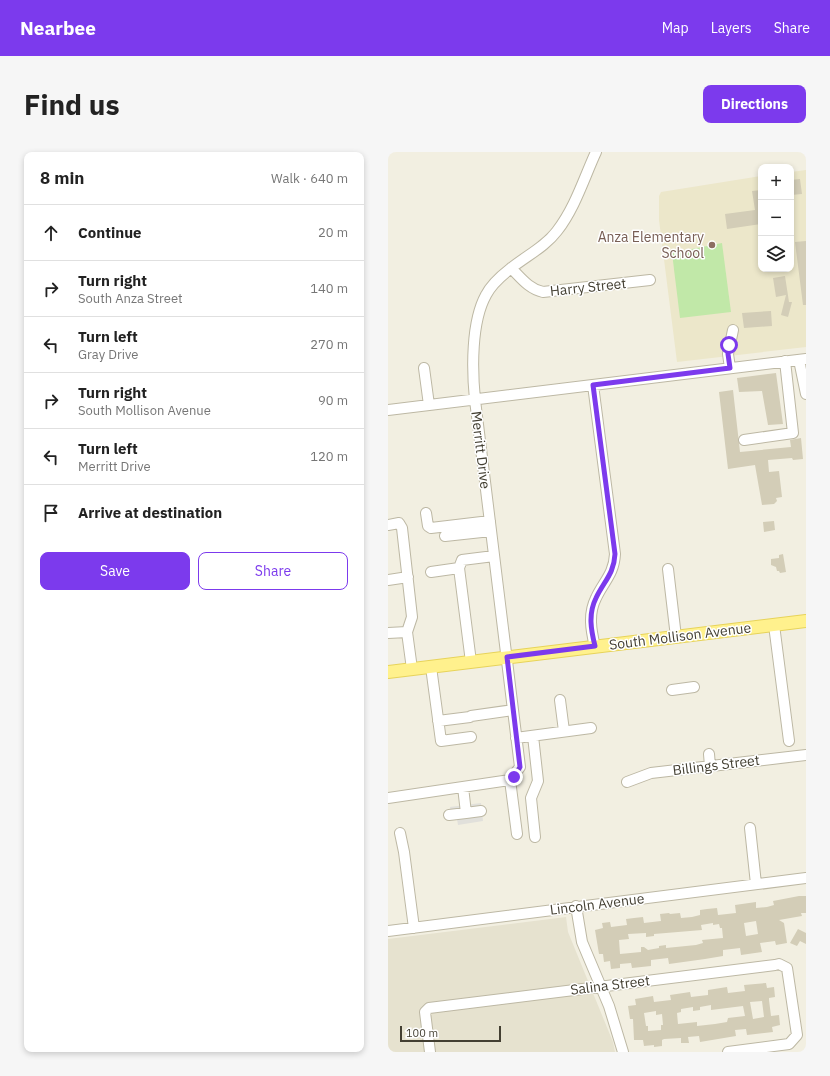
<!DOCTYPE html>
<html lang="en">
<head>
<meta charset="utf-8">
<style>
  body { margin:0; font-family:"IBM Plex Sans",sans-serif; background:#f6f6f6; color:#222 }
  .controls { position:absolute; right:12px; top:12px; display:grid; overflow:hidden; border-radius:8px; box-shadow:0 2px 6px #0003 }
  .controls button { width:36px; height:36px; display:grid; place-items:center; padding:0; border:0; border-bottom:1px solid #e0e0e0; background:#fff; color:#222; font:20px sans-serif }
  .scale { position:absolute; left:12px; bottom:10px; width:101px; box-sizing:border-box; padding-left:4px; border:2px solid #433f32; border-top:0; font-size:11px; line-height:14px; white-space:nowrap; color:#433f32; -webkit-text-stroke:3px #fff; paint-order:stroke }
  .stop { position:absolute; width:12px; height:12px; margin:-9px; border:3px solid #7c3aed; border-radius:50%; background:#fff }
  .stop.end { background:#7c3aed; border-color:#fff; box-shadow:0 1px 4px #0008 }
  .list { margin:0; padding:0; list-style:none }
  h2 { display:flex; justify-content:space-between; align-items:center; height:52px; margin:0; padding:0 16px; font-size:17px }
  h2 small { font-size:13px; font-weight:400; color:#767676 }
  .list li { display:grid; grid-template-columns:26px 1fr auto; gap:12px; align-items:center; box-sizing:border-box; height:56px; padding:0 16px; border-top:1px solid #e0e0e0 }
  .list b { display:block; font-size:15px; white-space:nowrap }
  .list p { margin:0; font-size:13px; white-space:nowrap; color:#767676 }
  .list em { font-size:13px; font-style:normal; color:#767676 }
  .actions { display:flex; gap:8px; padding:12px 16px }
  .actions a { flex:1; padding:9px 0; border:1px solid #7c3aed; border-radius:8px; text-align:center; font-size:14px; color:#7c3aed }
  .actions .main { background:#7c3aed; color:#fff }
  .icon { flex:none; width:22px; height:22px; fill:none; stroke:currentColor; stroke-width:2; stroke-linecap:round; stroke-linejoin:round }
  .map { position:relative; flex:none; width:418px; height:900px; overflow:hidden; border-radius:8px }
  header { display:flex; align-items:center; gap:24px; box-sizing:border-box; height:56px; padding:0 20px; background:#7c3aed; color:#fff }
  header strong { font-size:19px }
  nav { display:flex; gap:22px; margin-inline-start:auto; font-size:14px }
  .intro { display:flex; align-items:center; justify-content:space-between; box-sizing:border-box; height:96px; padding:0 24px }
  h1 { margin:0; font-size:28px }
  .button { padding:10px 18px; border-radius:8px; background:#7c3aed; color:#fff; font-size:14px; font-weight:700 }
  main { display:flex; gap:24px; padding:0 24px }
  aside { flex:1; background:#fff; border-radius:8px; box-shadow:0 2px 6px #0003 }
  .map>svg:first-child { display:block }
</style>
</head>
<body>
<header>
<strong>Nearbee</strong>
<nav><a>Map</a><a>Layers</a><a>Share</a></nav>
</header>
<div class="intro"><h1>Find us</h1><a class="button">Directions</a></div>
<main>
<aside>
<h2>8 min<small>Walk · 640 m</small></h2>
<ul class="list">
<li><svg class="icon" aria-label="ahead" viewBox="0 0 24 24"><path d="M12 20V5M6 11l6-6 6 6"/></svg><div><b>Continue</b></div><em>20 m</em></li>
<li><svg class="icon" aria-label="right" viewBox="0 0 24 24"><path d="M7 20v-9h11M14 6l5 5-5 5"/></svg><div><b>Turn right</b><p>South Anza Street</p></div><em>140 m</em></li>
<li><svg class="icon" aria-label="left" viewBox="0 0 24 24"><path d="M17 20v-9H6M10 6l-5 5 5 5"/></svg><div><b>Turn left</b><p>Gray Drive</p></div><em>270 m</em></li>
<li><svg class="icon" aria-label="right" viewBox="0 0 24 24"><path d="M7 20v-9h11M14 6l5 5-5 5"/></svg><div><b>Turn right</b><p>South Mollison Avenue</p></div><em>90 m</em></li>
<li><svg class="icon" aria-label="left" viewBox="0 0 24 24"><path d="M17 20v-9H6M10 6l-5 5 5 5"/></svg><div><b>Turn left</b><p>Merritt Drive</p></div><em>120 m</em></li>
<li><svg class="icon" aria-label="arrive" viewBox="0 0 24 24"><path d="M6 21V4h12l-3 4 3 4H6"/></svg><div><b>Arrive at destination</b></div></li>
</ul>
<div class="actions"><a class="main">Save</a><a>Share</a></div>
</aside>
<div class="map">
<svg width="418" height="900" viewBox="0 0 418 900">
  <rect width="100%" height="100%" fill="#f2efe1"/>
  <path fill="#e6e2cf" d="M178 765 180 780 225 890 227 900H0V787Z"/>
  <path fill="#ece7ca" d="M418 18V195L289 210 271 68V44L273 40 373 24V117H403V20Z"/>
  <path fill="#c1e8a8" d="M334 91 343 160 292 166 284 101Z"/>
  <path fill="#e1e0db" d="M93 651 95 669 70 673 69 667 63 661 62 655Z"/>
  <path fill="#d3cdb7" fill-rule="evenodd" d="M412 27 414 42 403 43V28Z
    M373 38V60H371L373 72 339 77 337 62 367 58 364 39Z
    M418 89V153H415L407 90Z
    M397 124 401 150H404L400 165 393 163 398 143 388 145 385 126Z
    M383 159 384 174 356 176 354 161Z
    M388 221 395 272 380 273 374 239 351 240 349 226Z
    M345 238 352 300 403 295 402 288 413 286 415 307 405 308 404 306 380 308 381 320 391 319 394 345 388 346 389 349 386 352 374 353 367 313 340 317 331 240Z
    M386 369 387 378 376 380 375 370Z
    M395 402 398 420 392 421 391 419H389L388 415 383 413V407L391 406V403Z
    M411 744H418V761H413L414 764 391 768 396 771 399 791 388 793 387 789 372 791 374 800 353 803 352 796 335 798V804L317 807 281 812 280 806 263 808V814L244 816 243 811 232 812V816L223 817 222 809 216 810 215 802H211L207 778 215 776 214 771 222 770 223 775 239 773 238 767 246 766 255 765 256 771 273 769 272 762 281 761 282 762 292 761 293 766 304 765 312 763V758L319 757 329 756 330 763 348 761 347 753 368 750V756L379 755 386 753 385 749ZM368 769 370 782 358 784 356 771ZM325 771V773L331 772 332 776H334L335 786 314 788 315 791 308 793 278 796V793L271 794V796L260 798 256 795H253V800L232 802 231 788 241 787 240 782 258 781V785L266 784V782L314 778 313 773Z
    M410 777 418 781V792L412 789 409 794 402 791Z
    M378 831 379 836 386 835 387 845 381 846V848L383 864 391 863 392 873 384 875 385 880 359 883 358 877 347 878 348 884 312 890 311 884 300 885 301 891H293V886L276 887 274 888V894L266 895V893L256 894 255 888H246L245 867H242L240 854 248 853 247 847 265 844 266 850 283 848 282 843 302 840 303 845 320 843V838L339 835 340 841 357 839 356 833ZM374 849 376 865 365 867 362 850ZM323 853V858L355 854 357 864 340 866 339 870 327 872 309 874V870L290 872 289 861 293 860V857L305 855V859L312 858V855ZM268 859V863L274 862 275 873H273V878L260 879V874H258L256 861Z"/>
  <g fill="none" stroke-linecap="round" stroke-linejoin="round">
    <g stroke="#bdb8a4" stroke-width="12">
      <path id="minor" d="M123 116C133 126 141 137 155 140L262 128
        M411 208 418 242
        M36 216 41 253
        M342 216 340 202 345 178
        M205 233 227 402C226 422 216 429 208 446 200 462 203 478 207 495
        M0 258 418 207
        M356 288 405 281 397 209
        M38 361 40 374 43 376 102 369
        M0 373 11 371 14 376 24 465 19 480 24 517
        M57 384 103 379
        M71 416 74 408 106 404
        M280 417 288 485
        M43 420 71 416 83 510
        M0 428 20 425
        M386 473 401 589
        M0 481 19 480
        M43 515 53 589 83 585
        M284 538 306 535
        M172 548 176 579
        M83 564 125 558
        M50 569 82 565
        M145 584 150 629 143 646 147 685
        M128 586 203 576
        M321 602 322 614
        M122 628 129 682
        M239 630 263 621 418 603
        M75 635 78 661 93 659
        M0 646 122 628 132 615 87 248C84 218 83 170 98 143 103 133 113 124 122 117 138 104 157 95 169 79 187 56 196 26 208 0
        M61 663 78 661
        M362 676 368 732
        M12 681 16 700 26 776
        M188 754 194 790 221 854 235 900
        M0 779 418 726
        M42 900 37 860 41 856 387 813 391 812 399 816 409 883 401 892 340 900"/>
    </g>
    <g stroke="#e7d35a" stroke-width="14">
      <path id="major" d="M0 520 418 469"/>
    </g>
    <use href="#minor" stroke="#fff" stroke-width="10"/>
    <use href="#major" stroke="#fff18d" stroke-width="12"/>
  </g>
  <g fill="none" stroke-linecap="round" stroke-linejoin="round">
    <path stroke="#7c3aed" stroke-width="5" d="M126 625 132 615 119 505 207 494C203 478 200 462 208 446 216 429 226 422 227 402L205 233 342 216 340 202 341 193"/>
  </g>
  <circle fill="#8d6e63" stroke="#fff" stroke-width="1.5" cx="324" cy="93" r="4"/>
  <g text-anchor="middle" stroke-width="3" stroke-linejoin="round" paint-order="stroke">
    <g font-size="14" fill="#785e54" stroke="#fff" text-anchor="end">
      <text x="316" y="90">Anza Elementary<tspan x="316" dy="16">School</tspan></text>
    </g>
    <g font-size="14" fill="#433f32" stroke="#fff">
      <text transform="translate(200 135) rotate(-6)" y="5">Harry Street</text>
      <text transform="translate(93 298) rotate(83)" y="5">Merritt Drive</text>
      <text transform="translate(292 484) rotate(-7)" y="5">South Mollison Avenue</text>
      <text transform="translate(328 613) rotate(-7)" y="5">Billings Street</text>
      <text transform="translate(209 752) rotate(-7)" y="5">Lincoln Avenue</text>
      <text transform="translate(222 833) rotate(-7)" y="5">Salina Street</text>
    </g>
  </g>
</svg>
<div class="controls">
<button>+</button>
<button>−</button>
<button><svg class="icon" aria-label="layers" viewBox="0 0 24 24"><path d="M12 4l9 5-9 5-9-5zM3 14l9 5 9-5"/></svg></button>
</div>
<div class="scale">100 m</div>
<div class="stop" style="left:341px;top:193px"></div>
<div class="stop end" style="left:126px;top:625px"></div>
</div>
</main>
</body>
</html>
